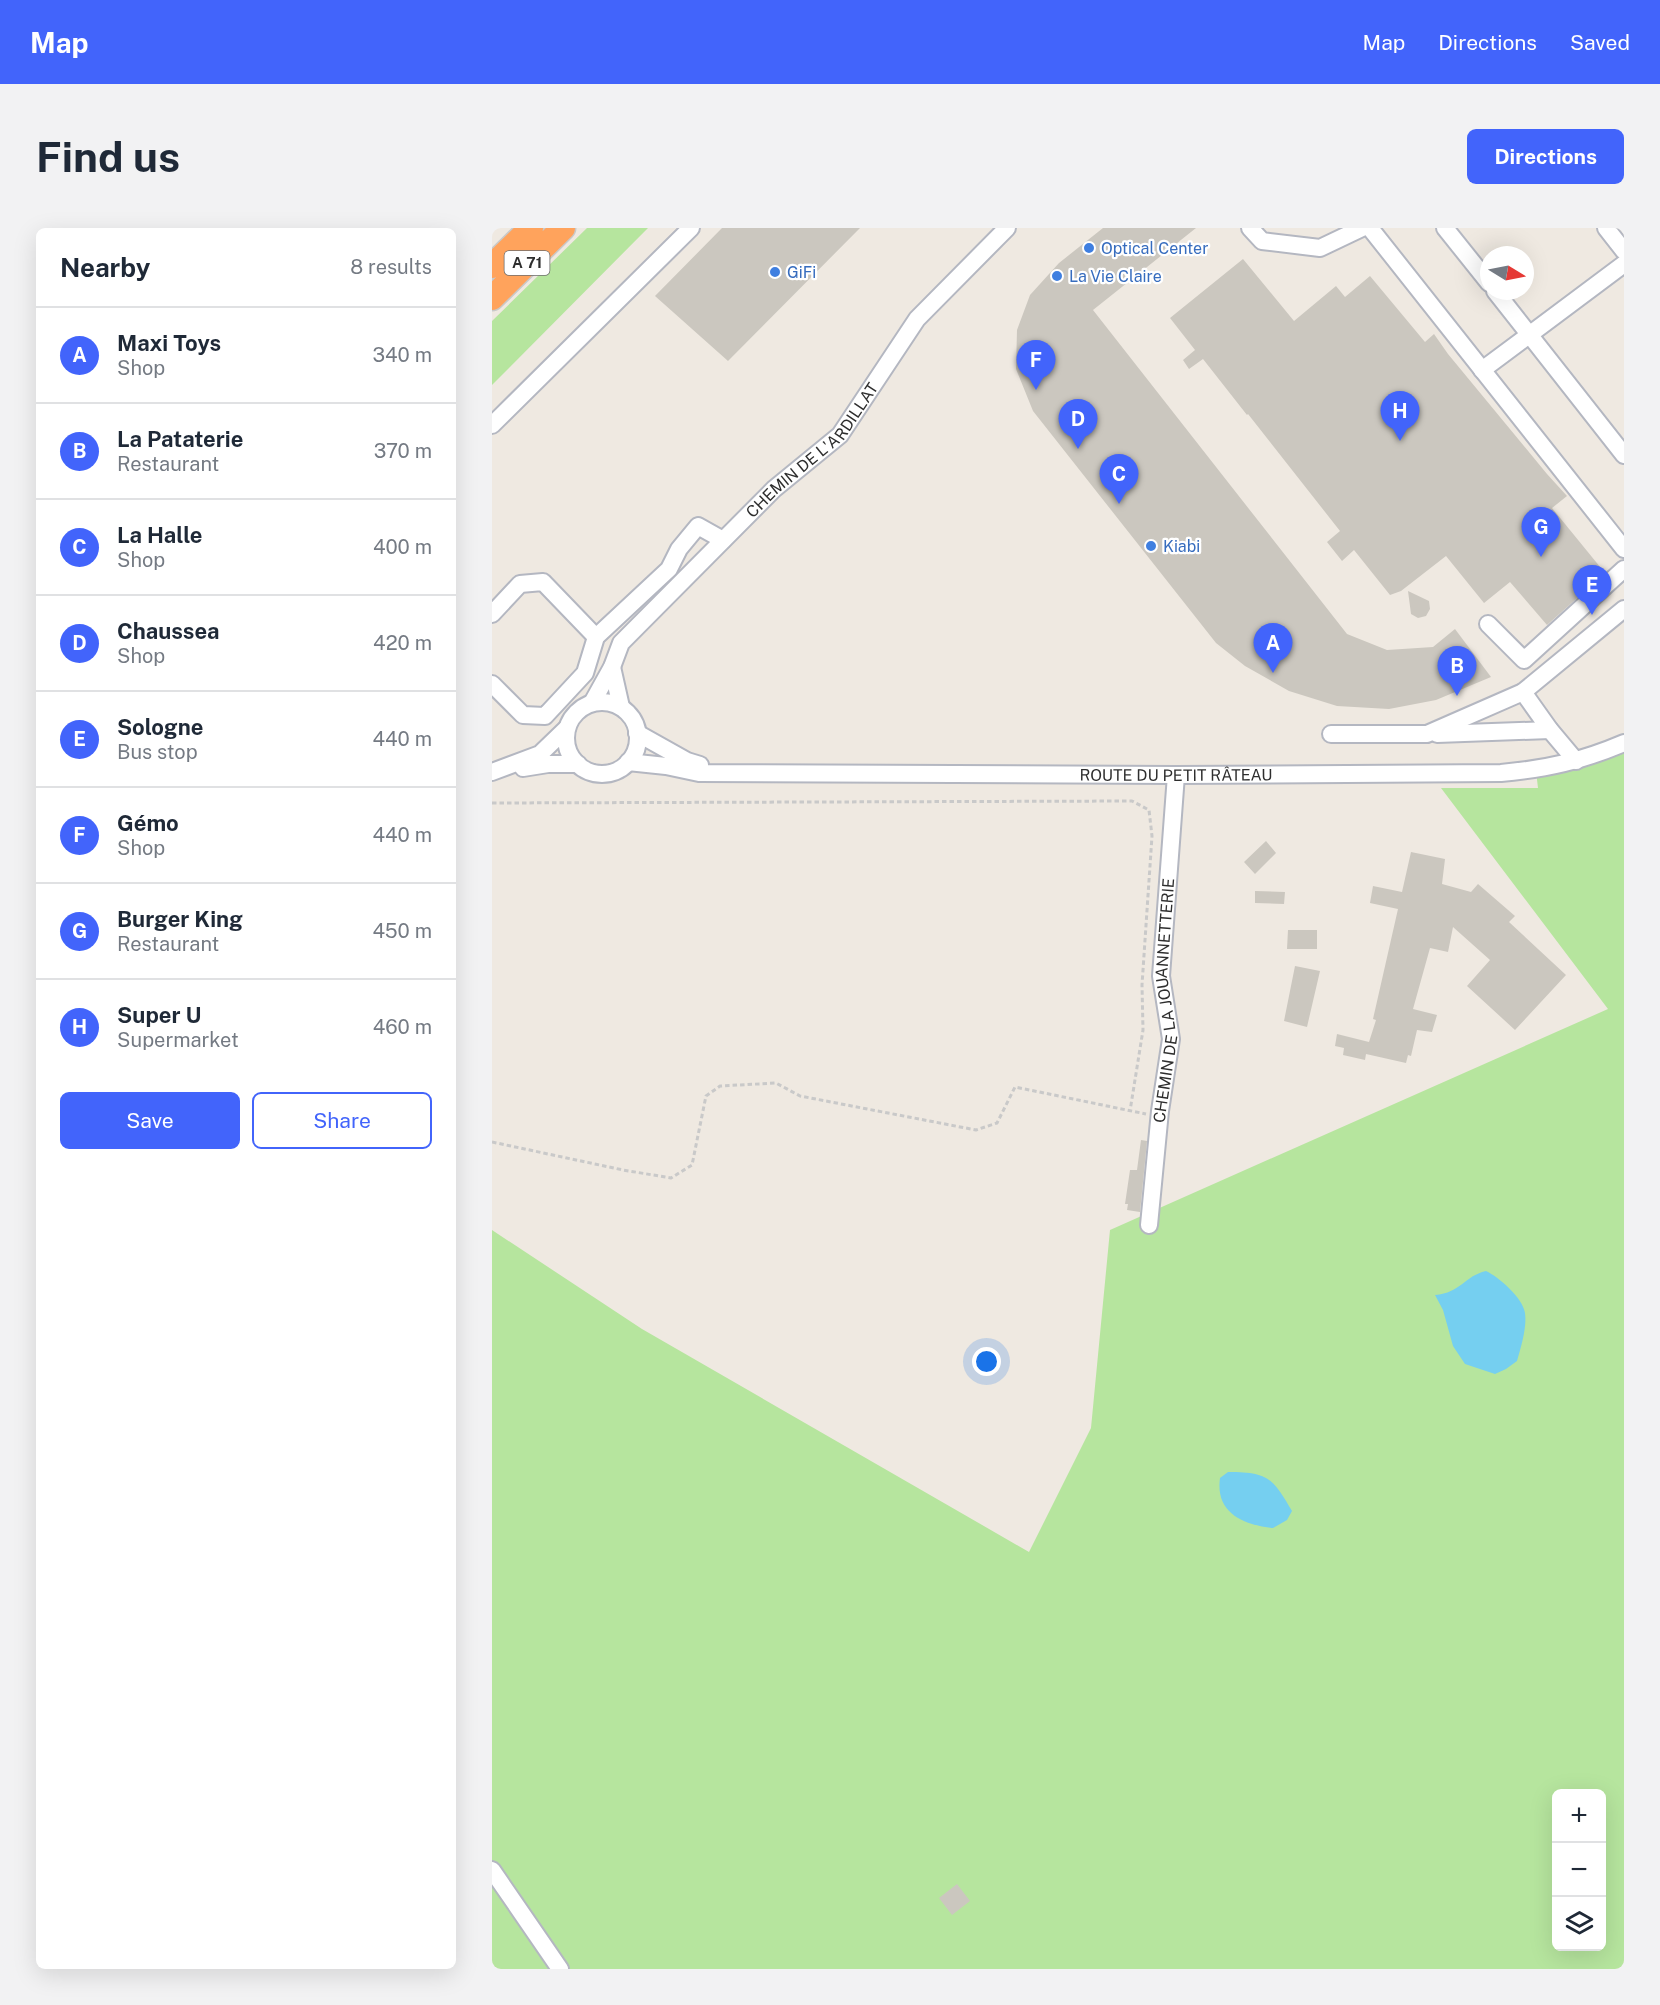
<!DOCTYPE html>
<html lang="en">
<head>
<meta charset="utf-8">
<style>
  body { margin:0; font-family:"Public Sans",sans-serif; background:#f2f2f3; color:#1f2937 }
  .controls { position:absolute; right:18px; bottom:18px; display:grid; overflow:hidden; border-radius:9px; box-shadow:0 6px 24px #0002 }
  .controls button { width:54px; height:54px; display:grid; place-items:center; padding:0; border:0; border-bottom:2px solid #e0e1e3; background:#fff; color:#1f2937; font:30px sans-serif }
  .compass { position:absolute; left:988px; top:18px; width:54px; height:54px; border-radius:50%; background:#fff; box-shadow:0 6px 24px #0002; rotate:100deg }
  .you { position:absolute; left:495px; top:1134px; width:21px; height:21px; margin:-15px; border:4px solid #fff; border-radius:50%; background:#1a73e8; box-shadow:0 0 0 9px #1a73e833 }
  .badge { display:grid; place-items:center; width:39px; height:39px; border-radius:50%; background:#4264fb; color:#fff; font-size:20px; font-weight:700 }
  .pin { position:absolute; translate:-50% -50px; filter:drop-shadow(0 2px 3px #0008) }
  .pin::after { content:''; position:absolute; top:32px; width:21px; height:18px; background:inherit; clip-path:polygon(0 0,100% 0,50% 100%) }
  .list { margin:0; padding:0; list-style:none }
  h2 { display:flex; justify-content:space-between; align-items:center; height:78px; margin:0; padding:0 24px; font-size:26px }
  h2 small { font-size:20px; font-weight:400; color:#747a83 }
  .list li { display:grid; grid-template-columns:39px 1fr auto; gap:18px; align-items:center; box-sizing:border-box; height:96px; padding:0 24px; border-top:2px solid #e0e1e3 }
  .list b { display:block; font-size:22px; white-space:nowrap }
  .list p { margin:0; font-size:20px; white-space:nowrap; color:#747a83 }
  .list em { font-size:20px; font-style:normal; color:#747a83 }
  .actions { display:flex; gap:12px; padding:18px 24px }
  .actions a { flex:1; padding:14px 0; border:2px solid #4264fb; border-radius:9px; text-align:center; font-size:21px; color:#4264fb }
  .actions .main { background:#4264fb; color:#fff }
  .icon { flex:none; width:33px; height:33px; fill:none; stroke:currentColor; stroke-width:2; stroke-linecap:round; stroke-linejoin:round }
  .map { position:relative; flex:none; width:1132px; height:1741px; overflow:hidden; border-radius:9px }
  header { display:flex; align-items:center; gap:36px; box-sizing:border-box; height:84px; padding:0 30px; background:#4264fb; color:#fff }
  header strong { font-size:28px }
  nav { display:flex; gap:33px; margin-inline-start:auto; font-size:21px }
  .intro { display:flex; align-items:center; justify-content:space-between; box-sizing:border-box; height:144px; padding:0 36px }
  h1 { margin:0; font-size:42px }
  .button { padding:15px 27px; border-radius:9px; background:#4264fb; color:#fff; font-size:21px; font-weight:700 }
  main { display:flex; gap:36px; padding:0 36px }
  aside { flex:1; background:#fff; border-radius:9px; box-shadow:0 6px 24px #0002 }
  .map>svg:first-child { display:block }
</style>
</head>
<body>
<header>
<strong>Map</strong>
<nav><a>Map</a><a>Directions</a><a>Saved</a></nav>
</header>
<div class="intro"><h1>Find us</h1><a class="button">Directions</a></div>
<main>
<aside>
<h2>Nearby<small>8 results</small></h2>
<ul class="list">
<li><span class="badge">A</span><div><b>Maxi Toys</b><p>Shop</p></div><em>340 m</em></li>
<li><span class="badge">B</span><div><b>La Pataterie</b><p>Restaurant</p></div><em>370 m</em></li>
<li><span class="badge">C</span><div><b>La Halle</b><p>Shop</p></div><em>400 m</em></li>
<li><span class="badge">D</span><div><b>Chaussea</b><p>Shop</p></div><em>420 m</em></li>
<li><span class="badge">E</span><div><b>Sologne</b><p>Bus stop</p></div><em>440 m</em></li>
<li><span class="badge">F</span><div><b>Gémo</b><p>Shop</p></div><em>440 m</em></li>
<li><span class="badge">G</span><div><b>Burger King</b><p>Restaurant</p></div><em>450 m</em></li>
<li><span class="badge">H</span><div><b>Super U</b><p>Supermarket</p></div><em>460 m</em></li>
</ul>
<div class="actions"><a class="main">Save</a><a>Share</a></div>
</aside>
<div class="map">
<svg width="1132" height="1741" viewBox="0 0 1132 1741">
  <rect width="100%" height="100%" fill="#efe9e1"/>
  <path fill="#b6e59e" fill-rule="evenodd" d="M95 0H156L0 157V93Z
    M1132 505V1741H0V1002L150 1101 537 1324 599 1200 618 1002 1116 781 949 560H1046L1044 543ZM1064 1566H1110V1718H1064Z"/>
  <path fill="#75cff0" d="M994 1043C1007 1049 1031 1070 1033 1085 1035 1100 1029 1119 1025 1133L1014 1141 1003 1146 973 1136 961 1118 951 1082 943 1067C969 1065 972 1048 994 1043Z
    M736 1244C776 1244 781 1250 800 1283L795 1292 781 1300C752 1297 723 1285 728 1250Z"/>
  <path fill="#cbc7bf" d="M230 0H368L236 133 163 68Z
    M611 0H704L601 82 855 406 895 422 941 419 963 401 999 449 944 472 897 481 845 478 797 463 753 438 724 415 541 183 524 141 525 102 538 67 567 35Z
    M751 31 802 93 844 58 853 69 878 48 933 114 942 106 956 126 1055 246 1075 268 1060 280 1113 345 1055 397 1018 354 992 375 954 328 909 363 898 367 862 322 850 333 835 314 848 303 756 186 755 187 711 131 697 141 691 132 703 122 678 90Z
    M916 363 937 373 938 381 934 388 926 390 919 386Z
    M774 613 784 625 763 646 752 634Z
    M919 624 953 631 950 656 979 664 986 656 1023 688 1017 694 1074 747 1023 802 975 758 998 732 961 699 956 724 938 720 921 781 945 787 940 804 925 802 919 828 916 827 914 835 874 826 873 832 851 827 852 820 843 818 845 806 877 814 884 792 881 791 906 681 878 675 881 658 910 664Z
    M763 663 793 664 792 676 763 675Z
    M796 702H825V721H795Z
    M803 738 828 743 815 799 792 793Z
    M649 912 655 913 648 984 635 982 636 976H633L638 942H645Z
    M465 1656 478 1673 460 1687 447 1670Z"/>
  <g fill="none" stroke-linecap="round" stroke-linejoin="round">
    <g stroke="#b4b7c1" stroke-width="20">
      <g id="minor">
        <path d="M758 0 770 13 828 20 870 0"/>
        <path d="M878 0 1132 321"/>
        <path d="M953 0 997 55"/>
        <path d="M1114 0 1132 23"/>
        <path d="M1003 63 1132 227"/>
        <path d="M990 142 1132 36"/>
        <path d="M0 197 199 0"/>
        <path d="M0 386 28 356 51 354 104 409"/>
        <path d="M996 396 1032 432 1132 341"/>
        <path d="M120 439 129 479"/>
        <path d="M0 456 31 487 53 488 93 445 104 409 177 341 187 321 206 298 231 312"/>
        <path d="M1031 464 1058 502 1084 533"/>
        <circle cx="110" cy="510" r="36"/>
        <path id="s1" d="M100 475 120 439 129 415 282 261 348 207 425 91 515 0"/>
        <path d="M145 505 195 533 208 537"/>
        <path d="M839 506H935L1031 464 1132 381"/>
        <path d="M945 506 1058 502"/>
        <path id="s2" d="M136 534 174 538 207 545 684 547 1009 545C1054 541 1090 533 1132 515"/>
        <path d="M31 540 56 536H86"/>
        <path d="M0 544 48 526 75 500"/>
        <path id="s3" d="M657 997 668 883 679 811 669 748 684 547"/>
        <path d="M0 1642 68 1741"/>
      </g>
    </g>
    <g stroke="#c9c9c9" stroke-width="27">
      <path id="highway" d="M0 38 39 0
        M0 70 71 0"/>
    </g>
    <path stroke="#c9c9c9" stroke-width="3" stroke-dasharray="4.5 3" stroke-linecap="butt" d="M0 575 640 573 657 582 660 608 650 757 651 802 638 883
      M0 914 131 942 179 950 200 937 214 868 228 858 284 855 308 868 484 902 505 895 523 859 654 886"/>
    <use href="#minor" stroke="#fff" stroke-width="16"/>
    <use href="#highway" stroke="#ffa35c" stroke-width="24"/>
  </g>
  <g fill="#3f7fe0" stroke="#fff" stroke-width="2">
    <circle cx="597" cy="20" r="6"/>
    <circle cx="283" cy="44" r="6"/>
    <circle cx="565" cy="48" r="6"/>
    <circle cx="659" cy="318" r="6"/>
  </g>
  <g text-anchor="middle" stroke-width="4.5" stroke-linejoin="round" paint-order="stroke">
    <rect fill="#fff" stroke="#6d6d6d" stroke-width="1.5" x="12.5" y="23" width="45" height="24" rx="4.5"/>
    <g font-size="15" font-weight="bold" fill="#2e2e2e">
      <text x="35" y="40">A 71</text>
    </g>
    <g font-size="16" fill="#366cbe" stroke="#fff" text-anchor="start">
      <text x="609" y="26">Optical Center</text>
      <text x="295" y="50">GiFi</text>
      <text x="577" y="54">La Vie Claire</text>
      <text x="671" y="324">Kiabi</text>
    </g>
    <g font-size="16" fill="#2e2e2e" stroke="#fff">
      <text dy="6" stroke="none"><textPath href="#s1" startOffset="339">CHEMIN DE L'ARDILLAT</textPath></text>
      <text dy="6" stroke="none"><textPath href="#s2" startOffset="549">ROUTE DU PETIT RÂTEAU</textPath></text>
      <text dy="6" stroke="none"><textPath href="#s3" startOffset="226">CHEMIN DE LA JOUANNETTERIE</textPath></text>
    </g>
  </g>
</svg>
<div class="controls">
<button>+</button>
<button>−</button>
<button><svg class="icon" aria-label="layers" viewBox="0 0 24 24"><path d="M12 4l9 5-9 5-9-5zM3 14l9 5 9-5"/></svg></button>
</div>
<svg class="compass" viewBox="-18 -18 36 36"><path d="M0-13l5 13h-10z" fill="#e53935"/><path d="M0 13l5-13h-10z" fill="#747a83"/></svg>
<div class="you"></div>
<div class="pin badge" style="left:781px;top:445px">A</div>
<div class="pin badge" style="left:965px;top:468px">B</div>
<div class="pin badge" style="left:627px;top:276px">C</div>
<div class="pin badge" style="left:586px;top:221px">D</div>
<div class="pin badge" style="left:1100px;top:387px">E</div>
<div class="pin badge" style="left:544px;top:162px">F</div>
<div class="pin badge" style="left:1049px;top:329px">G</div>
<div class="pin badge" style="left:908px;top:213px">H</div>
</div>
</main>
</body>
</html>
